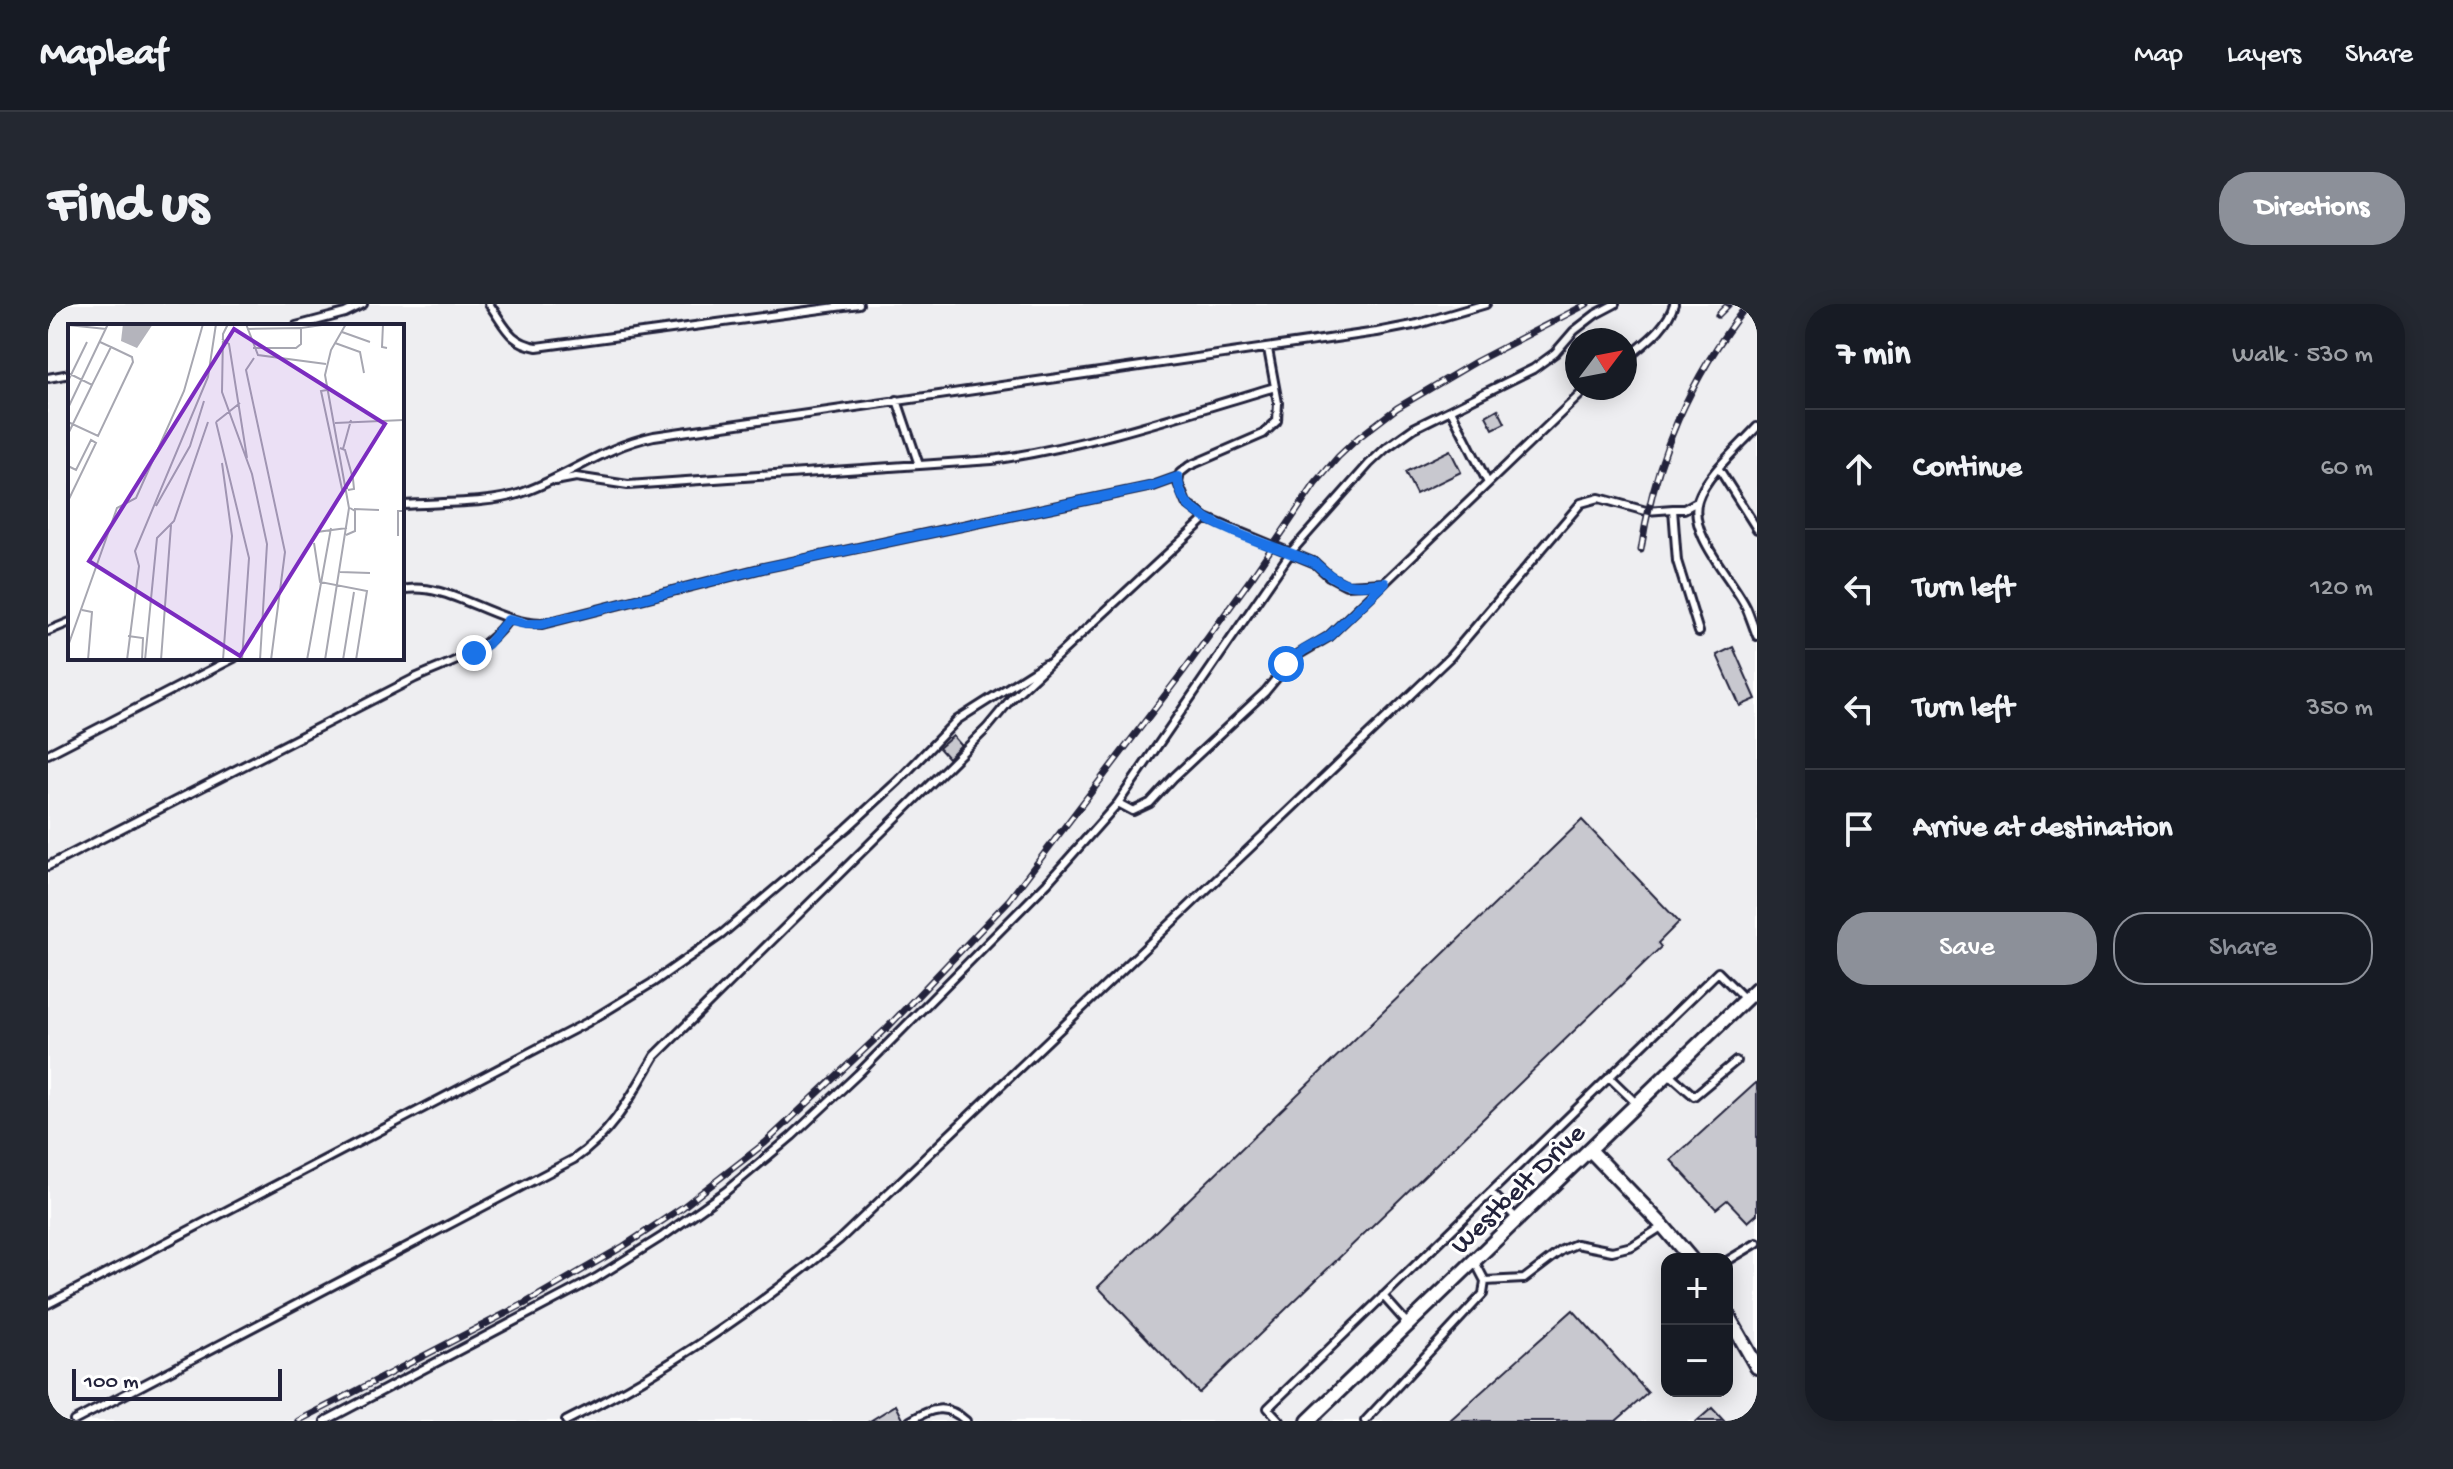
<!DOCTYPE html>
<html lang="en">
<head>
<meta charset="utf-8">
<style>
  body { margin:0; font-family:"Gochi Hand",sans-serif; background:#242831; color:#f1f3f6 }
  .controls { position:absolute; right:24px; bottom:24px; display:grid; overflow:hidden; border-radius:16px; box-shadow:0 4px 20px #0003 }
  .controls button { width:72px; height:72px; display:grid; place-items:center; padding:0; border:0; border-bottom:2px solid #363941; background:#171b24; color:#f1f3f6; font:40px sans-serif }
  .compass { position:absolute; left:1517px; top:24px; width:72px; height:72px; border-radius:50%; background:#171b24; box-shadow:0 4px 20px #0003; rotate:58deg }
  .scale { position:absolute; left:24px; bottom:20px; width:210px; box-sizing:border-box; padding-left:8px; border:4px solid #22223b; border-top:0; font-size:22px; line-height:28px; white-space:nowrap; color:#22223b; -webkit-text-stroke:6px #fff; paint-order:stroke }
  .stop { position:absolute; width:24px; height:24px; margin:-18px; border:6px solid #1a73e8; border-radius:50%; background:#fff }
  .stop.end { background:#1a73e8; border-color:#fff; box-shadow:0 2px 8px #0008 }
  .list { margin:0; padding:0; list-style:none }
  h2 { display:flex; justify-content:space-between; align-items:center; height:104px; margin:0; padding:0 32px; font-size:34px }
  h2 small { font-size:26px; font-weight:400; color:#9ea1a6 }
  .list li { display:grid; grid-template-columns:52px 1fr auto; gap:24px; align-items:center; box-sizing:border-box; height:120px; padding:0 32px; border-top:2px solid #363941 }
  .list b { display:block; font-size:30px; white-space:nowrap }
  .list em { font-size:26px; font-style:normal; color:#9ea1a6 }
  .actions { display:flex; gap:16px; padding:24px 32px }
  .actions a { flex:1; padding:18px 0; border:2px solid #8c9099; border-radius:32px; text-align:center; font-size:28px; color:#8c9099 }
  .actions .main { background:#8c9099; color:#fff }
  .icon { flex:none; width:44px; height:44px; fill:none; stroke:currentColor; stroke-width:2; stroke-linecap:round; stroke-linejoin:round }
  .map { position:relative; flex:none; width:1709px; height:1117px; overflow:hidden; border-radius:32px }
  header { display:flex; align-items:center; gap:48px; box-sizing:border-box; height:112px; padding:0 40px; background:#171b24; border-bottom:2px solid #363941 }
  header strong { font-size:38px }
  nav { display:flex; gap:44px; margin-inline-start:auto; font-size:28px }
  .intro { display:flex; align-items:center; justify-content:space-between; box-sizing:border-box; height:192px; padding:0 48px }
  h1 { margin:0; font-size:56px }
  .button { padding:20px 36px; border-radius:32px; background:#8c9099; color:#fff; font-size:28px; font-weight:700 }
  main { display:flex; gap:48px; padding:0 48px }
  aside { flex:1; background:#171b24; border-radius:32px; box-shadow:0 4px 20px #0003 }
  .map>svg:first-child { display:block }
</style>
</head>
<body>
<header>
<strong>Mapleaf</strong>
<nav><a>Map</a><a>Layers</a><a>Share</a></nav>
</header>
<div class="intro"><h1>Find us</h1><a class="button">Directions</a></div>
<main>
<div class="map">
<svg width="1709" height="1117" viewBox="0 0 1709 1117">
  <rect width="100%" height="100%" fill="#fff"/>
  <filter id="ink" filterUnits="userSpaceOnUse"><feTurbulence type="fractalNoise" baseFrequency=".0125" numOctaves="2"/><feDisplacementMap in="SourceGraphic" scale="16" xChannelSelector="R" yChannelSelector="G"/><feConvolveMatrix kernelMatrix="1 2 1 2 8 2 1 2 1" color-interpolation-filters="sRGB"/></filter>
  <g filter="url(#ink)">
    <path fill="#eeeef1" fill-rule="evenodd" d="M0 0H1709V1117H0ZM22 22H354V354H22ZM1529 36H1577V84H1529ZM1619 955H1679V1087H1619Z"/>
    <path fill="#c8c8cf" stroke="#22223b" stroke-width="2" d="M1450 105 1457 119 1445 125 1438 112Z
      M1402 146 1413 168 1368 190 1357 168Z
      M1685 343 1708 395 1692 402 1669 351Z
      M905 432 913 441 900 454 891 444Z
      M1534 516 1631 618 1610 639 1613 643 1151 1089 1050 983Z
      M1709 778V910L1700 918 1679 896 1668 905 1623 856Z
      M1525 1006 1600 1089 1568 1117H1401Z
      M848 1101 856 1117H822Z
      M1664 1104 1676 1117H1649Z"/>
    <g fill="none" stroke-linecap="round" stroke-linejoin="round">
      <g stroke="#22223b" stroke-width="12">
        <path id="lane" d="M441 0C457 21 460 38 489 43L811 0
          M248 22 297 9 315 0
          M1220 45 1230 99 1229 117 1215 130 1141 162 1132 169 1130 179 1138 199 1158 214 1267 259 1281 272 1298 281 1336 279
          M1577 56C1595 40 1619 25 1626 0
          M0 74 22 70
          M849 96 871 161
          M1403 106 1440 179
          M1709 123C1691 143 1658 171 1650 196 1639 229 1684 274 1698 303 1702 312 1705 322 1709 332
          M1671 165 1709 225
          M507 177 528 173 580 181 944 156C1041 142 1133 111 1227 83
          M1649 198 1636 205H1625L1629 257 1651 328
          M354 201C391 198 442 201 476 188 523 171 555 143 606 132L1329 28 1370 20 1438 0
          M354 286C400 276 445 320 494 320L715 264 1105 182 1130 173
          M0 327 22 318
          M0 450 186 354
          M1070 499 1085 507 1102 499 1126 473 1217 388 1246 353 1280 333 1539 84
          M0 562 367 374C404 357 435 351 460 316
          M1620 769 1646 792 1688 757
          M1561 773 1589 800
          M1443 888 1470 916
          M1679 957 1709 939
          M1437 977 1476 975 1514 946 1528 940 1564 947 1584 942 1615 922
          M1335 992 1359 1019
          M0 1000 540 718 604 679 674 630 799 524 850 477 909 416 997 360
          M26 1117 526 855C565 829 584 791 607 752L939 424 963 395 1158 214
          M277 1117 548 974 615 932 677 888 744 832 810 770 999 579 1070 499 1243 248 1321 160 1338 144 1366 124 1485 65 1507 49 1526 27 1548 10 1567 0
          M518 1117C617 1068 706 1007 791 936L1402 353 1533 199 1551 194 1598 207 1625 205
          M862 1117C883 1104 898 1099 918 1117
          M1232 1117 1220 1104 1670 668 1697 695
          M1317 1117 1435 990 1437 977 1427 958"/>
      </g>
      <g stroke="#22223b" stroke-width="18">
        <path id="street" d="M1542 846 1615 922 1643 955
          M1679 1010 1709 1063
          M1260 1117 1709 684"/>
      </g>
      <use href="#lane" stroke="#fff" stroke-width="6"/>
      <use href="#street" stroke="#fff" stroke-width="12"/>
      <g stroke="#22223b" stroke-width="7">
        <path id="rail" d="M1670 11 1681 0
          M1593 246C1607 153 1642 74 1700 0
          M250 1117 474 1001 576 942 635 903 717 839 838 725 961 596 1137 365 1204 273 1267 180 1290 153 1310 134 1349 104 1429 57 1539 0"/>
      </g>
      <use href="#rail" stroke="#fff" stroke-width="4" stroke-dasharray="12" stroke-linecap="butt"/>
    </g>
  </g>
  <g fill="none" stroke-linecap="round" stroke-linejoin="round" filter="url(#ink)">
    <path stroke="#1a73e8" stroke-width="10" d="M426 349 440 340 460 316 478 320H494L715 264 1105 182 1130 173C1130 185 1136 199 1146 206 1174 228 1233 244 1267 259 1293 283 1302 283 1337 279L1280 333 1256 346 1238 360"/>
  </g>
  <g text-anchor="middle" stroke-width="6" stroke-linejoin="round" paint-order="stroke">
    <g font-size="28" fill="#22223b" stroke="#fff">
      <text transform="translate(1468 883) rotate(-44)" y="10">Westbelt Drive</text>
    </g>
  </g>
  <g transform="translate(20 20)">
    <rect width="336" height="336" fill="#fff"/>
    <path d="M55 0H85L69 24 53 17Z" fill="#b4b4bc"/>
    <path fill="none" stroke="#a7a7b1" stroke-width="2" d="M160 0 155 10 154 68 184 150 199 220 192 336M178 0 190 31 258 40M315 0 314 23 319 24M0 1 38 5M179 5 233 4M274 8 302 18M154 15 161 20 179 134M267 19 292 28 296 49M185 24H228L233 20V4L261 0M186 34 178 46 217 228 203 336M0 49 24 61 43 23 32 18M0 57 19 18M259 66 253 67 274 165 280 164M0 84 40 0M0 98 30 112 65 38 64 33 43 23M148 98 181 234 174 336M148 98 172 79M267 99 336 96M0 110 24 61M272 124 277 126 285 155 286 165 280 166M275 125 283 96M154 139 164 212 155 336M0 142 8 146 23 116 28 119 0 177M88 182 122 122 136 77M286 185 311 186M278 211 287 207V187L282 184M330 212V187H336M245 215 249 208 279 204M246 219 252 258 299 267 288 336M272 248 302 249M14 286 24 288 20 336M60 312 75 314 74 336M0 322 49 184 68 174 116 67 135 0M59 336 71 242 67 227 140 53 148 0M77 336 89 214 106 197 140 98M93 336 103 201M239 336 263 204M257 336 281 184 257 51 263 26 278 0M275 336 286 268"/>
    <path fill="#7b2cbf" fill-opacity="0.15" stroke="#7b2cbf" stroke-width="4" d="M166 5 317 100 172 332 21 237Z"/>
    <rect width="336" height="336" fill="none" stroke="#22223b" stroke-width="4"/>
  </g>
</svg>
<div class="controls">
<button>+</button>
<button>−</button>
</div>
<svg class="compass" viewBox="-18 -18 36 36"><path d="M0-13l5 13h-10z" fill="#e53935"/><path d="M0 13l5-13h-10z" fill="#9ea1a6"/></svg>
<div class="scale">100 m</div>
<div class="stop" style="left:1238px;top:360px"></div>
<div class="stop end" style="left:426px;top:349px"></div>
</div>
<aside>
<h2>7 min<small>Walk · 530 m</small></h2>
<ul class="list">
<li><svg class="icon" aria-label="ahead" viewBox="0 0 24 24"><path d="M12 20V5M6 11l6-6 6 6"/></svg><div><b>Continue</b></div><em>60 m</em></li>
<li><svg class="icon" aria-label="left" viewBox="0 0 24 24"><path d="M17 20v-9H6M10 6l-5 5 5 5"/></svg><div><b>Turn left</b></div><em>120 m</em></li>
<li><svg class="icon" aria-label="left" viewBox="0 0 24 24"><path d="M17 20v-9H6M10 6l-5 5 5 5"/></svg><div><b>Turn left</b></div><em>350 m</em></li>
<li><svg class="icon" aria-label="arrive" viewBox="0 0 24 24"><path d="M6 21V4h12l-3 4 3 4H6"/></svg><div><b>Arrive at destination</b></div></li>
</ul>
<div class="actions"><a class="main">Save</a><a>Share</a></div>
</aside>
</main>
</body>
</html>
